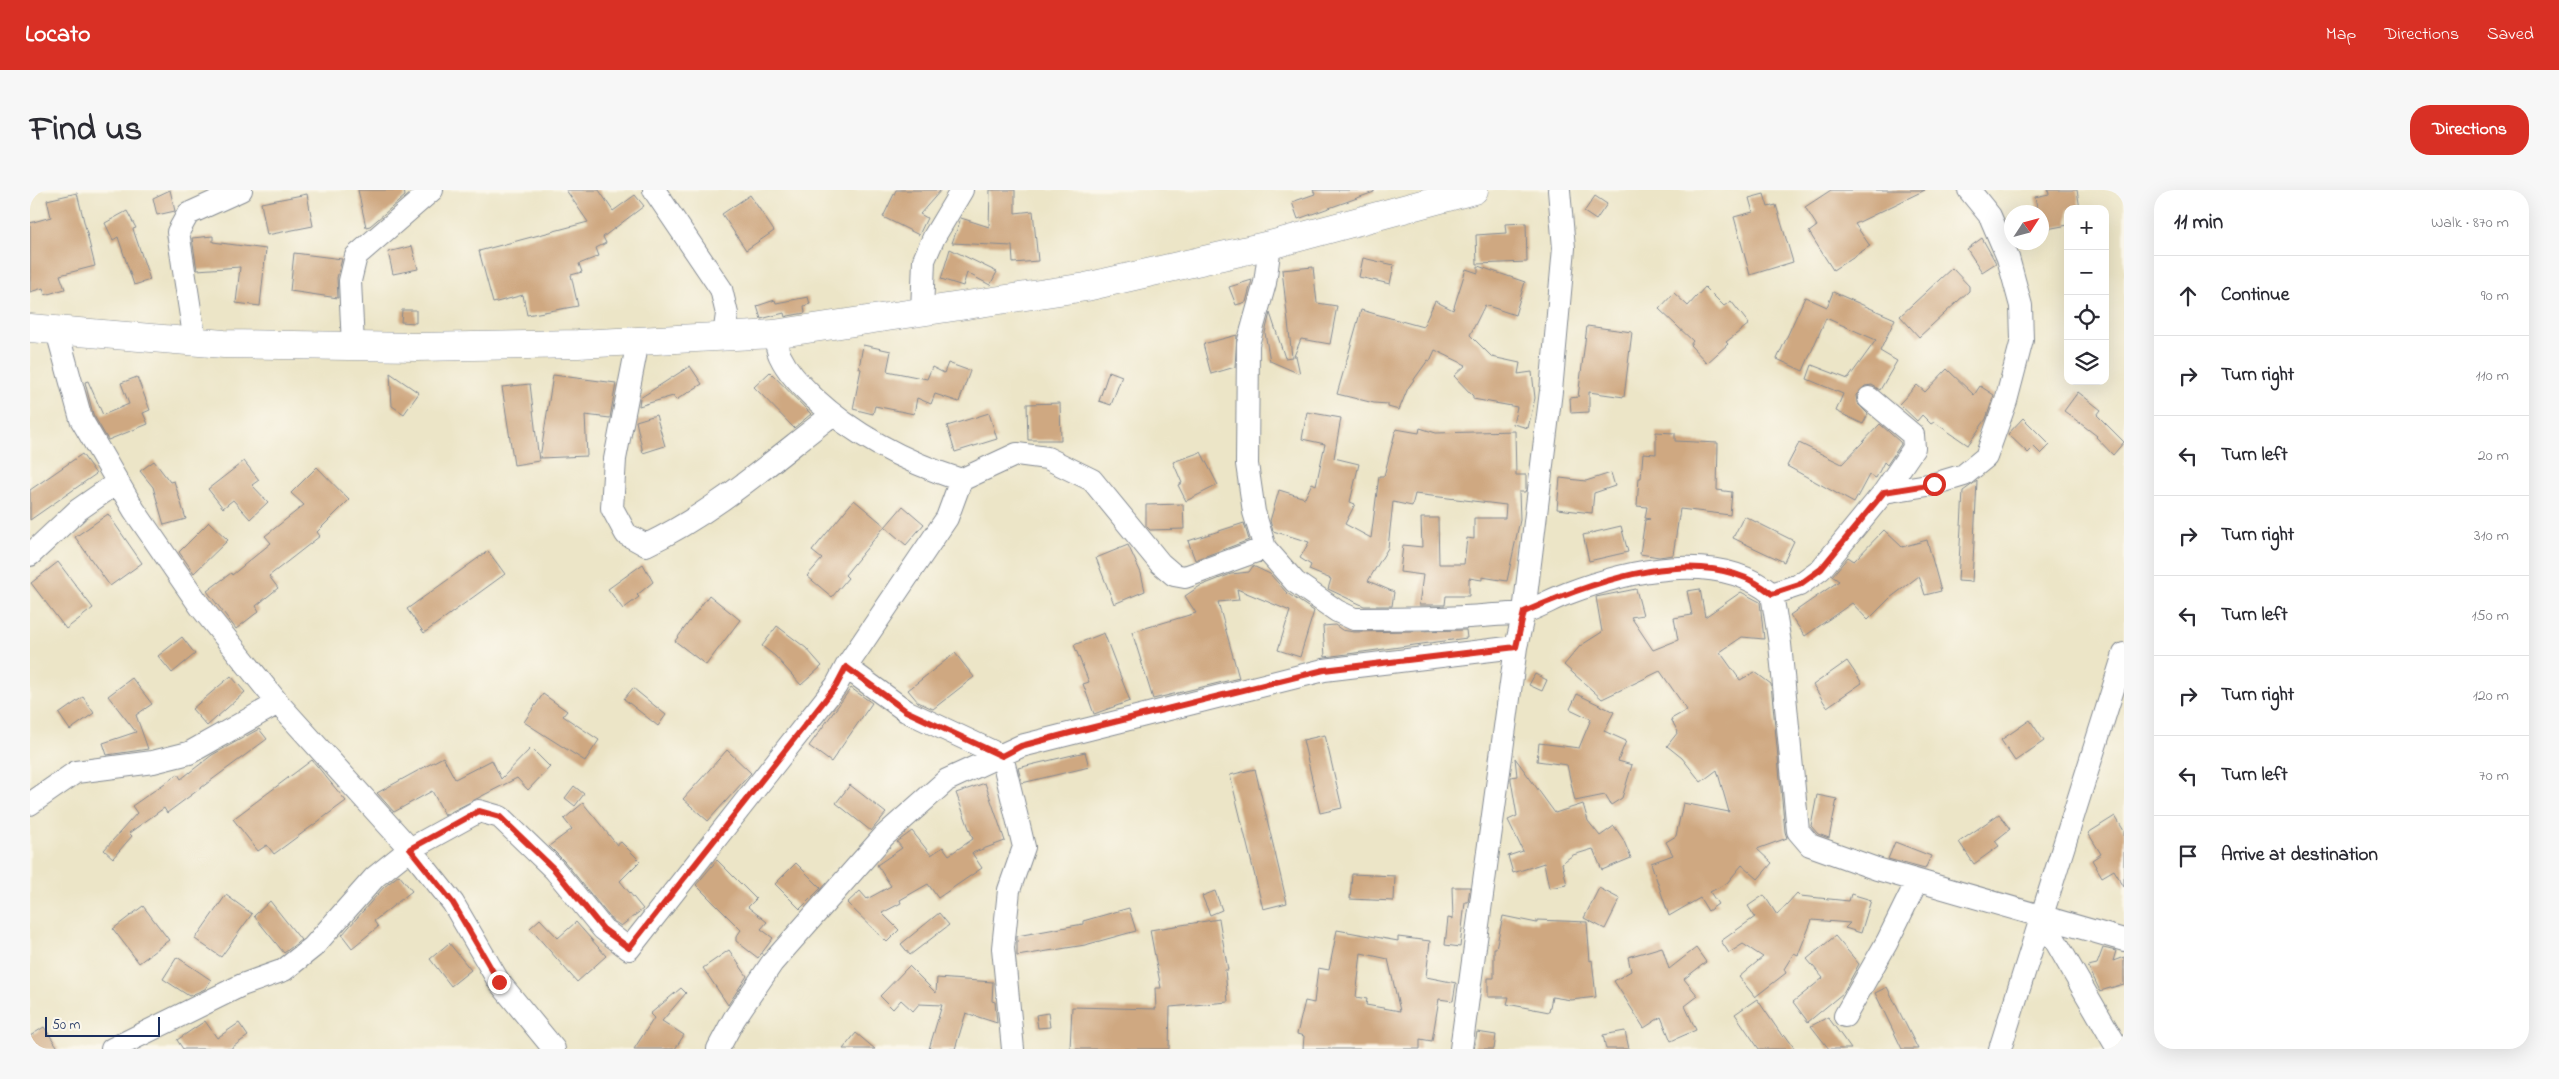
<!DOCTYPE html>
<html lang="en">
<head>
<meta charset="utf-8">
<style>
  body { margin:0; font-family:"Indie Flower",sans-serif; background:#f7f7f7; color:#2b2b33 }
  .controls { position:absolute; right:15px; top:15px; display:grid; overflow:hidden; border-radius:10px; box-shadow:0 5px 20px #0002 }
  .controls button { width:45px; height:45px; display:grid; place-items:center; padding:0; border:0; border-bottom:1px solid #e1e1e2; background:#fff; color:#2b2b33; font:25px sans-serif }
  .compass { position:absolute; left:1974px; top:15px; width:45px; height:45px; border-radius:50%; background:#fff; box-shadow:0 5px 20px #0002; rotate:54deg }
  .scale { position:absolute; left:15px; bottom:12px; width:115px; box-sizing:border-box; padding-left:5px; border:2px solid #1b2f5e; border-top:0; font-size:14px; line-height:18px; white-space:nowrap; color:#1b2f5e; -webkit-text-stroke:4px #fbf7ec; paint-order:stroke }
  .stop { position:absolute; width:15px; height:15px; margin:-11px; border:4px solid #d93025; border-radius:50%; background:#fff }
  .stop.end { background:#d93025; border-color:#fff; box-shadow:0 1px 5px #0008 }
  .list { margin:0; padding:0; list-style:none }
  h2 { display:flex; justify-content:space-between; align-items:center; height:65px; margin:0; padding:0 20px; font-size:21px }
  h2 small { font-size:16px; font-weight:400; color:#7c7c81 }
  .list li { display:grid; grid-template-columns:32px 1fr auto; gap:15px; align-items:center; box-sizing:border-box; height:80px; padding:0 20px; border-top:1px solid #e1e1e2 }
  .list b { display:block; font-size:19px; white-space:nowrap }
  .list em { font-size:16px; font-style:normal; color:#7c7c81 }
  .icon { flex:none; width:28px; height:28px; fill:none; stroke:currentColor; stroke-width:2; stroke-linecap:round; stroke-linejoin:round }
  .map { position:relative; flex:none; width:2094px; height:859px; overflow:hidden; border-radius:20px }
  header { display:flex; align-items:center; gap:30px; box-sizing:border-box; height:70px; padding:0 25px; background:#d93025; color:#fff }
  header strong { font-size:24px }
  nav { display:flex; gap:28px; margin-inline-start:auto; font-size:18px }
  .intro { display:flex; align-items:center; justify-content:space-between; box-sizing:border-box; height:120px; padding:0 30px }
  h1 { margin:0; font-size:35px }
  .button { padding:12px 22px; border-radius:20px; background:#d93025; color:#fff; font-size:18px; font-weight:700 }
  main { display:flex; gap:30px; padding:0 30px }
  aside { flex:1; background:#fff; border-radius:20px; box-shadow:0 5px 20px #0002 }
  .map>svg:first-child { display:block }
</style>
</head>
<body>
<header>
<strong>Locato</strong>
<nav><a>Map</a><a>Directions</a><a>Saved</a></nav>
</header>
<div class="intro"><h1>Find us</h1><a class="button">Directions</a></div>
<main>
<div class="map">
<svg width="2094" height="859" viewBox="0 0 2094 859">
  <rect width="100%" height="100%" fill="#fbf7ec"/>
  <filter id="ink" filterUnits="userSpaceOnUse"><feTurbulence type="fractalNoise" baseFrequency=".02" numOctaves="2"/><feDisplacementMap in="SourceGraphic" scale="10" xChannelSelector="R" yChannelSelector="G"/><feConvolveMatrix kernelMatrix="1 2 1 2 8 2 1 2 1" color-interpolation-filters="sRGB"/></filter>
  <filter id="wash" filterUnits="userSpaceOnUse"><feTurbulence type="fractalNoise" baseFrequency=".0096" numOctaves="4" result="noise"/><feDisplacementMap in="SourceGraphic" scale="20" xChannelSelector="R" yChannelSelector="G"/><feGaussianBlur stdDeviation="1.12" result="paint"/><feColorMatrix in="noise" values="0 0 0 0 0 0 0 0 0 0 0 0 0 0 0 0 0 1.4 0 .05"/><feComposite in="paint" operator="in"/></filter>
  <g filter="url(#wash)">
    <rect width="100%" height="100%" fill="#ece5c7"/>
    <g id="blocks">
      <path fill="#cfa881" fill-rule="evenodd" d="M140 0 145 21 127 25 123 8Z
        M328 0H374L375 6 340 36 336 37Z
        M536 0H569L583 21 605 5 614 16 573 47 576 53 566 58 569 66 549 74 552 82 541 85 548 116 497 125 493 105 463 113 449 61 558 32Z
        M866 0H911L890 24 897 28 889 45 853 27Z
        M960 0H985V23L1003 21 1008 71 983 73 982 56 922 53 931 28 959 37Z
        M1283 0H1344V2L1268 29 1262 12 1285 4Z
        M1801 0H1895L1825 34 1840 56 1803 80 1779 42 1787 36 1775 17Z
        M2018 0H2047L2050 19H2038V35L2012 40V22H2008L2005 7 2019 4Z
        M47 3 65 76 30 85 35 99 15 105 13 98 0 102V33L21 27 17 10Z
        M277 4 283 36 237 45 231 13Z
        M1734 4 1738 17 1746 15 1763 72 1720 85 1704 27 1723 22 1719 8Z
        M720 5 744 41 716 60 692 24Z
        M1565 6 1577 14 1566 30 1554 22Z
        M97 21 106 38 103 39 120 90 104 95 88 47 83 50 75 33Z
        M1496 33 1497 72 1447 74 1446 45 1476 43 1475 34Z
        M183 46V52L236 59 230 116 206 113 210 77 167 80 162 48Z
        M1952 48 1966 73 1952 82 1937 59Z
        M382 56 388 79 363 84 358 62Z
        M920 59 967 82 960 95 937 83 933 96 911 89Z
        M264 63 312 69 307 88 308 108 260 101Z
        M1333 68 1364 75 1360 94 1329 87Z
        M1448 76 1495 92 1485 125 1455 115 1440 145 1462 167 1490 173 1488 184 1502 182 1505 208 1498 238 1483 234 1487 217 1443 209V206L1424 186 1436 175 1405 160 1400 171 1398 170 1378 198 1369 220 1358 217V214L1344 213 1307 204 1331 120 1393 137 1405 111 1423 120 1436 79 1448 83Z
        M1283 77 1287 113 1307 116 1300 154 1271 149 1264 166H1266L1270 184 1240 171 1235 143 1240 123 1255 168 1262 167 1252 80Z
        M1922 78 1939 96V101L1889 147 1870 126Z
        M1222 90 1216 112 1206 115 1199 97Z
        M1675 97 1694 116 1701 111 1719 134 1696 152 1698 154 1677 173 1660 155 1663 151 1629 119 1644 103 1658 116Z
        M1803 102 1865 129 1850 161 1867 171 1850 200 1842 195 1835 196 1826 205 1827 213 1838 224 1833 234 1806 221 1813 204 1777 189 1782 175 1818 189 1846 150 1796 128 1773 181 1747 169 1775 107 1797 117Z
        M778 107 780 114 774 116 775 123 758 126 755 127 754 123 731 129 727 116 745 110 746 113Z
        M372 120H386V133L371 132Z
        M1557 136 1602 142 1594 207 1559 202V222L1541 223 1540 208 1548 207Z
        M1207 145 1205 177 1181 184 1173 154Z
        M833 155 861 161 857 181 897 189 902 177 914 183 918 173 940 181 929 212 905 204 901 214 887 208 884 224 845 216 843 224 823 219 831 179 829 178Z
        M660 176 672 194 646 210 643 206 609 216 610 208Z
        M1917 179 1944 205 1950 196 1964 205 1956 229 1938 255 1904 232 1901 234 1892 225 1887 231 1869 214 1887 195 1895 202Z
        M1079 181 1092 186 1081 215 1069 211Z
        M740 182 781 224 764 238 724 197Z
        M360 183 389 203 374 224 362 216Z
        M523 185 586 193 580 228 555 225 557 266 510 268Z
        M107 187 120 220 113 223 118 234 78 250 63 224 55 192 58 191 73 225 99 214 91 193Z
        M500 194 509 271 484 275 472 197Z
        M2048 202 2071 220 2067 225 2094 252 2083 265 2066 247 2067 246 2034 221Z
        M1030 213 1031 250H998L997 214Z
        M1277 222 1311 228 1304 268 1329 274 1320 312 1325 314 1315 334 1341 348 1349 286H1354L1366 239 1389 243 1390 238 1406 243 1485 241 1486 285H1496V299L1495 302H1489L1490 330 1477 391 1452 387V390L1439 388V406H1416L1415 415H1389L1393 385 1370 382 1373 355 1392 357 1391 328H1408L1409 374H1434L1437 348 1444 349V328H1475L1476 315 1385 304 1382 316 1363 312 1358 358 1338 391 1364 402 1362 416H1334L1298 399 1301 389 1279 380 1281 375 1270 368 1279 352 1243 341 1240 331 1249 300 1275 308 1282 293 1286 295 1295 254 1272 249Z
        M959 223 967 249 925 262 917 236Z
        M626 225 635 256 613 263 606 231Z
        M1993 228 2020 255 2011 264 2004 257 1998 263 1978 244Z
        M1850 234 1870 252 1871 254 1857 275 1854 272 1846 288 1839 285 1824 313 1757 276 1769 253 1812 274Z
        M1626 242 1645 243V251L1688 253 1687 300 1702 302 1700 325 1650 319 1643 365 1629 367 1610 364 1615 330 1620 329 1615 328 1617 317 1607 316 1609 288H1611L1613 263 1626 264Z
        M1171 262 1188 295 1156 311 1148 295 1152 293 1143 272Z
        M52 264 66 284 0 330V300Z
        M124 271 140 292 144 291 156 329 134 335 123 297 110 281Z
        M214 271 229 290 222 295 238 312 220 329 203 310 193 318 178 299Z
        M287 277 319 310 287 342 290 346 239 386 248 398 226 416 229 421 206 439 177 401 201 383 202 385 241 353 235 346 274 315 261 303Z
        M1581 283 1585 296 1564 303 1562 323 1527 319 1530 288 1556 291Z
        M1947 291 1942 392 1928 391 1933 301Z
        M824 310 855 336 815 385 818 388 802 407 777 386 792 369 782 361Z
        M1153 314 1154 339 1120 340 1116 336V315Z
        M873 316 894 334 876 355 855 337Z
        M78 324 112 373 80 396 45 347Z
        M1714 326 1764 351 1754 372 1703 348Z
        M179 332 198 350 164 383 149 362Z
        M1214 333 1219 350 1165 370 1158 351Z
        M1591 336 1598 362 1559 371 1553 345Z
        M1854 340 1872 357 1897 350 1911 401 1895 405 1889 386 1860 408 1838 430 1822 413 1775 446 1760 425 1809 391 1802 386 1818 367 1824 371Z
        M1098 355 1111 383 1115 401 1084 414 1066 368Z
        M458 361 475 384 394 443 377 419Z
        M28 372 63 418 36 439 1 393Z
        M613 374 623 392 607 405 609 407 593 419 578 399Z
        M1223 376 1240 384 1257 403 1284 421 1270 467 1248 460 1260 421 1207 399 1209 410 1188 412 1209 488 1123 509 1102 442 1166 423 1155 406 1170 396 1201 384 1219 382Z
        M1606 399 1613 425 1601 427 1623 460 1648 450 1644 428 1662 425 1657 401 1670 399 1675 427 1711 402 1730 412 1734 449 1712 447 1690 462 1710 490 1725 482 1741 494 1755 642 1757 648 1727 659 1742 673 1728 689 1712 675 1697 693 1680 702 1688 714 1678 721 1670 708 1639 726 1621 673 1643 665 1636 652 1646 646 1653 613 1699 622 1687 580 1671 592 1652 568 1637 556 1648 542 1641 529 1657 520 1630 481 1572 509 1534 475 1550 456 1572 442 1566 407Z
        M679 405 710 430 676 475 645 451Z
        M1305 435 1312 440 1324 442 1436 440 1437 448 1295 467 1293 436Z
        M747 436 776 458 792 476 771 495 745 466 732 456Z
        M1074 443 1100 511 1064 524 1053 494 1059 492 1044 455Z
        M152 447 165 464 142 483 128 466Z
        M925 463 944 487 903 519 888 512 878 500Z
        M1817 471 1832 493 1797 517 1783 495Z
        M1505 484 1517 490 1512 501 1499 495Z
        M201 486 215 502 177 536 162 519Z
        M102 488 122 514 106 525 118 559 77 565 73 553 106 542 78 506Z
        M603 498 636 525 628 536 594 509Z
        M821 498 842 513 801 572 779 556Z
        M513 504 537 521 533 526 569 550 555 571 494 532Z
        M1547 504 1584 522 1574 541 1596 551 1588 571 1602 575 1592 608 1581 615 1575 605 1545 611 1537 575 1507 571 1509 553 1549 558 1561 529 1540 519Z
        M53 507 64 523 40 540 29 524Z
        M2000 530 2014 551 1985 571 1971 550Z
        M229 539 237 549 137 623 134 618 99 643 102 646 83 668 74 660 107 623 102 616 148 584 151 589 182 565Z
        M1295 545 1312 618 1290 623 1273 550Z
        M501 558 520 577 498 600 487 588 415 625 402 601 364 622 347 603 413 567 425 589 462 570 471 589Z
        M697 560 721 583 678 631 653 609Z
        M1055 562 1059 577 992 593 988 578Z
        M1485 568 1525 623 1553 614 1558 631 1570 646 1584 636 1593 649 1601 668 1572 680 1563 659 1543 665 1532 673 1537 695 1519 698 1514 673 1483 683 1478 666 1493 661 1478 630 1487 626 1481 590V587L1487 586Z
        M282 570 316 611 244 664 237 655 228 661 203 629Z
        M1225 579 1257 713 1233 719 1200 585Z
        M955 593 975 651 942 663 952 678 908 708 898 694 870 710 871 713 852 723 869 740 857 752 817 713 830 701 837 709 861 696 847 675 872 658 867 652 882 641 901 665 913 657 919 665 943 649 926 603Z
        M820 595 856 623 841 641 806 613Z
        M544 596 554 604 545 616 535 608Z
        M1787 605 1807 609 1799 648 1788 644 1781 636Z
        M553 613 587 655 591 652 610 671 590 691 613 719 591 736 582 730 534 671 519 656 542 639 534 629Z
        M1969 624 1980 639 1965 651 1969 656 1944 674 1929 652Z
        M2085 626 2094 641V697L2084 680 2072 687 2062 670 2071 664 2058 643Z
        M1865 652 1901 666 1895 679 1858 669Z
        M687 670 726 709 718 717 737 732 731 739 743 748 728 768 706 751V747L711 740 666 695Z
        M766 673 791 698 770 719 745 694Z
        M1322 684 1365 686 1364 711 1320 709Z
        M369 685 382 701 344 731 348 737 322 758 312 745 354 697Z
        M1422 697H1440L1438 712H1435L1430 757 1415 755 1418 728 1423 729Z
        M1569 698 1590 709 1575 739 1554 728Z
        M1185 701 1192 720 1180 725 1172 706Z
        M1767 703 1770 706 1819 711 1821 704 1841 710 1831 743 1815 738 1820 733 1782 730 1768 765 1764 763 1754 779 1756 783 1725 807 1709 787 1733 767 1713 754 1699 763 1691 751 1725 727 1718 716 1734 705 1747 725Z
        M196 705 222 724 191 767 165 749Z
        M240 711 271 750 254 763 224 726Z
        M113 716 139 750 109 773 83 739Z
        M1099 718 1106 741 1055 755 987 766V746L1053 734V731Z
        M909 723 919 735 880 765 871 754Z
        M1473 726 1507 733V730L1557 732 1560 771 1562 770 1566 807 1541 810 1522 807 1519 822 1477 814 1479 807H1458V788H1464V758H1466Z
        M510 729 528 748 546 732 576 766 547 792 500 738Z
        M1189 729 1198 780H1195L1198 812 1140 817 1139 859H1040L1042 817 1126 819 1125 798H1131L1120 740Z
        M1307 740 1368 751V747L1400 751 1396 787 1426 793 1423 811 1409 809 1402 851 1390 849V859H1273L1274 846 1267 844 1275 811 1284 813 1288 778 1299 780ZM1331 763 1358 769 1370 821 1336 815 1337 809 1326 807Z
        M1805 746 1829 774 1813 803 1778 832 1763 812 1793 788 1777 769Z
        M419 753 441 780 421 796 400 769Z
        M1632 757 1639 779 1666 758 1676 772 1654 789 1668 806 1655 816 1666 840 1641 851 1631 827 1614 838 1584 791 1601 781 1598 767Z
        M2073 758 2086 761 2083 771 2094 767V794L2070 801 2058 776 2067 774Z
        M699 760 717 786 698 815 673 778Z
        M147 767 181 790 175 799 159 806 133 789Z
        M879 776 906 803 907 788 963 792 962 811 965 812 967 833 936 823 925 859H899L912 815 889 814 883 821 871 810 863 819 850 806Z
        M1857 797 1888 859H1872L1845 803Z
        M651 798 656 803 632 831 654 845 645 859H604L624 828 620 824Z
        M1727 809 1753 847 1755 845 1765 859H1729L1705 824Z
        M1018 823 1020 837 1008 838 1006 825Z
        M1798 827 1821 859H1799L1781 836Z
        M175 831 187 848 209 833 218 846 200 859H153L147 850Z
        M14 837 29 859H0V846Z
        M1595 841 1599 859H1576L1573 845Z
        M1447 842 1466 845 1464 859H1444Z
        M826 843 845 859H813Z"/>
    </g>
  </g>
  <g filter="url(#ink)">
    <use href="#blocks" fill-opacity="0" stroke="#848a92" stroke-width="1"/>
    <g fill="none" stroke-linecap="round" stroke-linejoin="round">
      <g stroke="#848a92" stroke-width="24">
        <path id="minor" d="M624 0 691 99 697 124 694 146
          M1240 55 1235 93 1218 154 1217 274 1224 322 1235 358 1265 392 1307 421 1324 429C1370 428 1417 430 1464 425 1473 424 1485 425 1494 422 1508 418 1522 409 1536 404 1596 381 1687 359 1742 404L1750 454 1768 641 1780 655 1847 679 2094 750
          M892 122 894 70 904 47 932 0
          M27 141 51 229 104 320 170 416 248 513 380 659 423 713 469 792 524 859
          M744 144C746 151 747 160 750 166 758 183 771 195 784 208 826 247 876 272 931 290L987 264 1017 268 1062 290 1130 373 1144 385 1155 387 1235 358
          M608 151 585 269 582 318 596 344 616 355C684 323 743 270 802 225
          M165 152 148 42 158 24 211 0
          M323 156 320 91 326 66 402 0
          M1854 302 1904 294 1934 285 1956 267 1976 211 1992 150 1991 116 1978 68 1960 26 1939 0
          M0 365 48 320 88 292
          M1742 404 1769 395 1791 379 1854 302 1884 258 1883 245 1839 208
          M816 477 876 521 972 566 994 657 979 700 973 758 983 859
          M0 614 46 582 123 572 159 563 248 513
          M2011 726 2088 859
          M1815 826 1857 752 1887 691
          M82 859 212 795 254 780 283 757 345 687 380 659 449 621 470 627 524 679 573 739 599 759 806 496 816 477 917 328 931 290
          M688 859 704 829 742 773 854 646 917 590 991 556 1294 480 1486 457
          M1431 859 1486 457 1494 422 1521 201 1534 58 1529 0
          M1970 859 2094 464"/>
      </g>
      <g stroke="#848a92" stroke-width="29">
        <path id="major" d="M0 138 194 154 386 157 548 154 744 144 1056 97 1240 55 1444 0"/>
      </g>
      <use href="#minor" stroke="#fff" stroke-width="22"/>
      <use href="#major" stroke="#fff" stroke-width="28"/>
    </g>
  </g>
  <g fill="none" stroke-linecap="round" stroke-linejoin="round" filter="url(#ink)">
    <path stroke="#d93025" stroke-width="6" d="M469 792 423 713 380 659 449 621 470 627 524 679 573 739 599 758 806 496 816 477 876 521 972 566 991 556 1040 543 1294 480 1486 457 1494 422C1562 392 1676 349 1742 404L1769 395 1791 379 1854 302 1904 294"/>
  </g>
</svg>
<div class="controls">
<button>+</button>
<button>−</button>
<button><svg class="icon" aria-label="locate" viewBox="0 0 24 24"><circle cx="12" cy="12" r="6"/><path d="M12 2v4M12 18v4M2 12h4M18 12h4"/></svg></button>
<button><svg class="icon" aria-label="layers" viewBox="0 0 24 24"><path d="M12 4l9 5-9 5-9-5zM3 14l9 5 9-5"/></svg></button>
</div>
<svg class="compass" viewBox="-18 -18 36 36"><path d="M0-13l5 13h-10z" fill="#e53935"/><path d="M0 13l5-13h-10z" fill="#7c7c81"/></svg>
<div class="scale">50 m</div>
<div class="stop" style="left:1904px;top:294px"></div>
<div class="stop end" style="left:469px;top:792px"></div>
</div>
<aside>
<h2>11 min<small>Walk · 870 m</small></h2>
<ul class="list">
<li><svg class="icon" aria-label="ahead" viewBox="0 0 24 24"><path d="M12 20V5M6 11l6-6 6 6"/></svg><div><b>Continue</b></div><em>90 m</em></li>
<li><svg class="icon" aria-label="right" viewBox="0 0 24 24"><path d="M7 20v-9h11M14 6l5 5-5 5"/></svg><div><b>Turn right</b></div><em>110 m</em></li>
<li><svg class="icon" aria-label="left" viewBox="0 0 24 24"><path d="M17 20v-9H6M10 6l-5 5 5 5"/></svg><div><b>Turn left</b></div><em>20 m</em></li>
<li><svg class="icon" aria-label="right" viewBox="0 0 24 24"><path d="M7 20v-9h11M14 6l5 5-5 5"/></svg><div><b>Turn right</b></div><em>310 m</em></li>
<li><svg class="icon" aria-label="left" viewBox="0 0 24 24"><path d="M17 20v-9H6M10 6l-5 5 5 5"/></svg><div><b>Turn left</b></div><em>150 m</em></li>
<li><svg class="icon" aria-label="right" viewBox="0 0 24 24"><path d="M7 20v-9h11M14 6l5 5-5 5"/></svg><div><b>Turn right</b></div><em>120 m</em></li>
<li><svg class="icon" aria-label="left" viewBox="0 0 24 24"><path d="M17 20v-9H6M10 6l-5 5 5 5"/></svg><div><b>Turn left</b></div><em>70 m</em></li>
<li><svg class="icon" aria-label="arrive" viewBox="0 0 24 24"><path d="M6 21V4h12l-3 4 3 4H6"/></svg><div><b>Arrive at destination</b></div></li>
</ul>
</aside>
</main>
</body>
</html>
